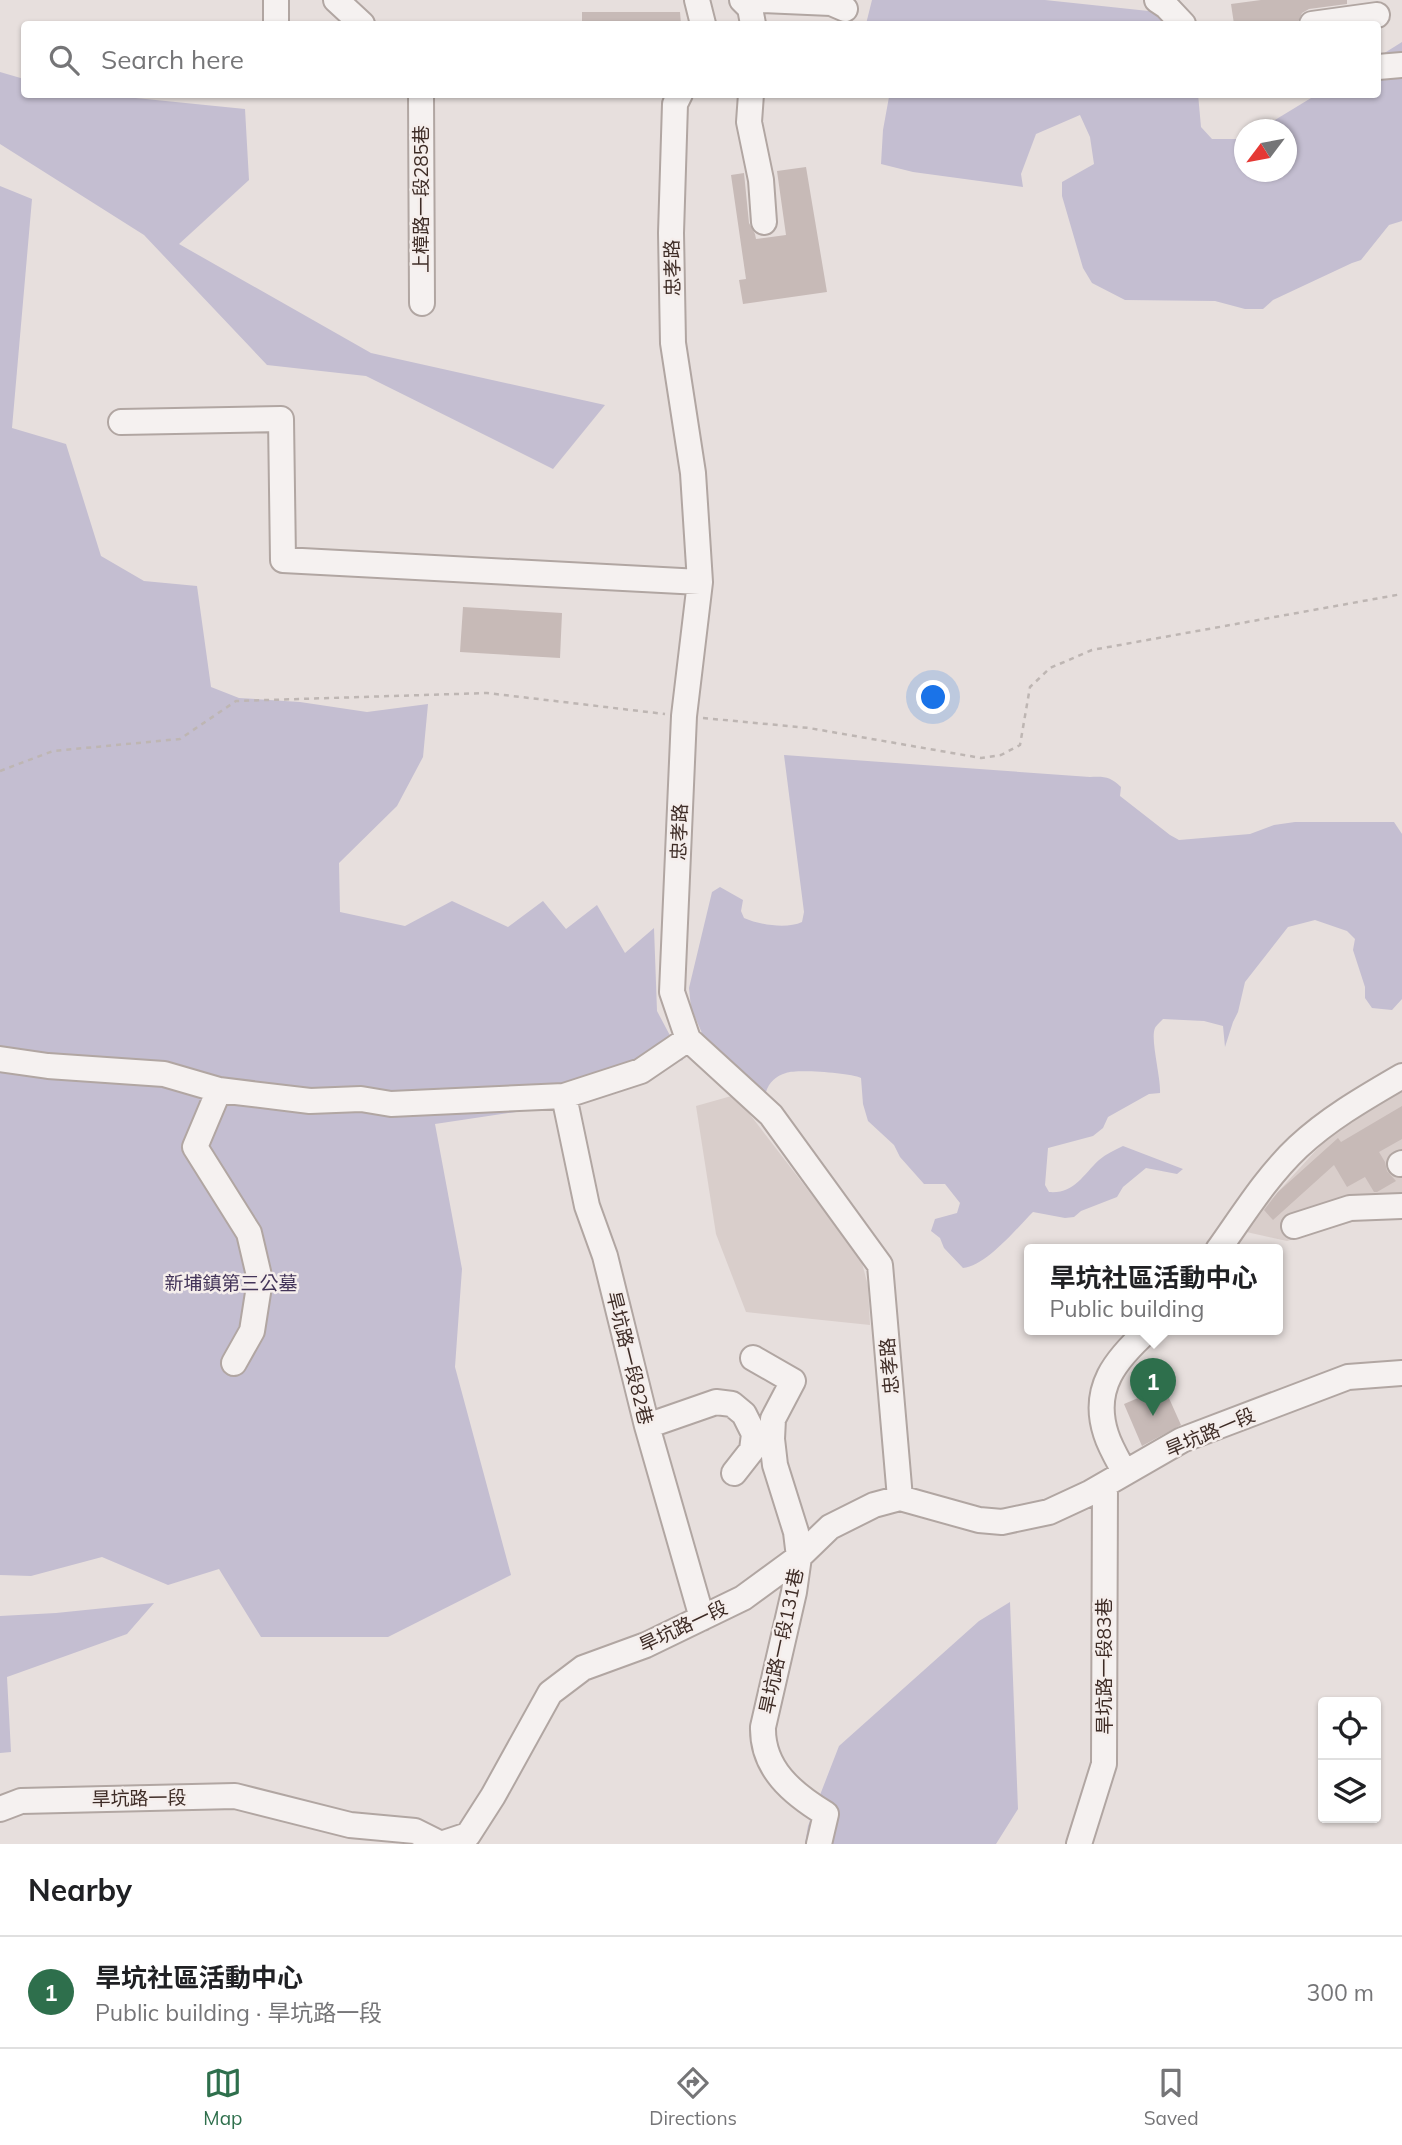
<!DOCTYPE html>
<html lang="en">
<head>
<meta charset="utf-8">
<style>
  body { margin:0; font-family:Mulish,"Noto Sans TC",sans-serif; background:#f6f6f6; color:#202124 }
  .controls { position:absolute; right:21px; bottom:21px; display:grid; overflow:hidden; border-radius:7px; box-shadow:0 2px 5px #0004 }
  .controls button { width:63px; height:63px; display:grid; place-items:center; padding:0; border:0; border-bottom:2px solid #e0e0e0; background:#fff; color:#202124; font:35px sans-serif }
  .compass { position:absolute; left:1234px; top:119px; width:63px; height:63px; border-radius:50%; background:#fff; box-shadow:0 2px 5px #0004; rotate:238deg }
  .you { position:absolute; left:934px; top:698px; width:24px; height:24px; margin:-18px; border:5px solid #fff; border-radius:50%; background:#1a73e8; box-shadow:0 0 0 10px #1a73e833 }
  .badge { display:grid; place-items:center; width:46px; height:46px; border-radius:50%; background:#2e6f4c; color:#fff; font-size:23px; font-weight:700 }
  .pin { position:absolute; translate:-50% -58px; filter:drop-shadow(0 2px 4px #0008) }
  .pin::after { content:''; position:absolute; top:37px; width:24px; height:21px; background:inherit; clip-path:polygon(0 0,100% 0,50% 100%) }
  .popup { position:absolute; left:1024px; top:1244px; width:259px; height:91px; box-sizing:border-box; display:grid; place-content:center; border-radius:7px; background:#fff; filter:drop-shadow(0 2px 5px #0005); font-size:23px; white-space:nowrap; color:#757577 }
  .popup b { font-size:26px; color:#202124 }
  .popup::after { content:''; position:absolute; left:50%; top:100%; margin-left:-14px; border:14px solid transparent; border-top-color:#fff }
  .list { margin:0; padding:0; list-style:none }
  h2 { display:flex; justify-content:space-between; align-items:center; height:91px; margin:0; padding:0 28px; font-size:30px }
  h2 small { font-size:23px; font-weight:400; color:#757577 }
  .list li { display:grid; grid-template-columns:46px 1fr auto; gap:21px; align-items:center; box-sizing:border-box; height:112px; padding:0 28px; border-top:2px solid #e0e0e0 }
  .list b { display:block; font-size:26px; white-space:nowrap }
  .list p { margin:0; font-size:23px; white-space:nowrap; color:#757577 }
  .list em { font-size:23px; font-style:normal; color:#757577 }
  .icon { flex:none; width:38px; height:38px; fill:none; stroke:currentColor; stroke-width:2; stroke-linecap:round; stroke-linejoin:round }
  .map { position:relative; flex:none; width:1402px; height:1844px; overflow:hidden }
  .search { position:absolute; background:#fff; box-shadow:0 2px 5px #0004; left:21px; right:21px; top:21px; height:77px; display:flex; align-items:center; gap:18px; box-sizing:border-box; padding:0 24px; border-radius:7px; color:#757577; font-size:26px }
  .sheet { height:203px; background:#fff }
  nav { display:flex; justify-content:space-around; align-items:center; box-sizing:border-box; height:98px; border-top:2px solid #e0e0e0; background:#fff; font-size:19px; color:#757577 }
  nav a { display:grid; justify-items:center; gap:4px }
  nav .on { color:#2e6f4c }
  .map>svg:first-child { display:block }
</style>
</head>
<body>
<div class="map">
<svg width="1402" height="1844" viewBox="0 0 1402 1844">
  <rect width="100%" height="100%" fill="#e7dfdd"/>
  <path fill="#d9cecb" d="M1402 1086V1215L1373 1216 1287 1241 1242 1231 1341 1123Z
    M735 1095 861 1259 868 1286 870 1325 746 1312 716 1234 696 1106Z"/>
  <path fill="#c4bed1" d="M872 0H1045L1158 12 1167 24H866Z
    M1402 42V221L1389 225 1361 260 1352 263 1273 300 1263 309H1245L1215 301 1125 300 1092 283 1083 268 1062 196V182L1094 164 1090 137 1080 115 1036 134 1021 174 1023 187 913 172 881 164 883 130 889 97 887 95 1198 94 1201 127 1212 139H1244V172H1286V130L1260 129 1316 95 1378 94V57Z
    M0 72 24 79V94L106 95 245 109 249 180 179 244 371 353 605 405 553 469 366 376 267 365 144 235 0 144Z
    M0 186 32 199 12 428 66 444 101 556 144 581 197 586 211 687 239 698 300 702 367 712 428 704 423 757 397 806 339 863 340 912 405 926 452 901 508 927 543 901 566 929 597 905 625 953 654 928 657 1011 683 1060 652 1068 563 1105 435 1124 462 1269 455 1367 511 1575 388 1637H261L219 1569 168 1585 102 1557 31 1576 0 1575Z
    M784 755 1090 777C1104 776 1111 777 1121 787L1120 796 1170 835 1179 840 1250 834 1274 825 1295 822H1394L1402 834V999L1392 1010 1372 1008 1365 998V987L1353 950 1355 939 1347 931 1315 920 1288 927 1245 982 1238 1012 1233 1022 1225 1047 1223 1026 1204 1021 1163 1019C1161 1021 1156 1026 1155 1028 1150 1039 1161 1077 1160 1093L1149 1094 1108 1117 1103 1128 1093 1136 1048 1148 1045 1185 1049 1192C1074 1194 1082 1176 1099 1160 1106 1154 1115 1150 1123 1146L1183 1169 1177 1174 1146 1168 1123 1187 1117 1197 1081 1211 1074 1217 1065 1218 1033 1212C1016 1229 986 1266 963 1268L944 1248 940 1238 931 1231 935 1219 957 1213 960 1203 945 1184H924L900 1157 894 1145 868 1121 863 1104 861 1078C850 1073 797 1069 786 1073 776 1076 769 1082 766 1092L768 1096 705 1040 691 1008 689 988 712 892 720 887 743 900 741 911 744 918C760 925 787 929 802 922L804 912Z
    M1010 1602 1018 1809 996 1844H805L808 1826 839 1746 979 1621Z
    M154 1603 127 1634 7 1677 11 1752 0 1753V1616L56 1613Z"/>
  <path fill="#c7bab7" d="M1261 0H1347V4L1309 9 1302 13 1297 24H1234L1231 4Z
    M582 12H680L681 24H582Z
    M806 167 827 292 743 304 739 280 746 279 731 175 744 173 749 223 755 234 756 239 786 235 777 171Z
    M463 607 562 613 560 658 460 652Z
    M1402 1106V1139L1379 1152 1385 1162 1387 1171 1396 1181 1377 1192H1374L1365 1177 1347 1187 1334 1165 1273 1220 1264 1210 1278 1192 1338 1138 1341 1142Z
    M1164 1387 1181 1425 1142 1446 1124 1404Z"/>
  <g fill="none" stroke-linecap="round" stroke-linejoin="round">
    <g stroke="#b1a6a2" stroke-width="28">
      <path id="minor" d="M276 0V24
        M336 0 362 24
        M697 0 703 24
        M742 0 750 8 753 24
        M760 0 831 3 845 9
        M1157 0 1166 6 1183 24
        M1312 24 1377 15
        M1378 67 1402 65
        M421 94 422 303
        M680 94 675 104 671 233 673 343 693 473 700 582 684 716 672 992 688 1039 771 1115 880 1265 900 1498
        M751 94 749 122 761 180 764 222
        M121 422 281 419 283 560 700 582
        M0 1059 48 1066 164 1074 219 1090 310 1101 361 1099 391 1104 564 1096 641 1071 688 1039
        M219 1090 195 1147 249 1233 260 1280 252 1331 234 1363
        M564 1096 587 1206 605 1256 647 1426 702 1618
        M1400 1164 1402 1163
        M1294 1226 1350 1208 1402 1206
        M1218 1250C1243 1215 1267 1176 1298 1147 1329 1118 1366 1097 1402 1076
        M753 1358 793 1381 773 1419 772 1439 775 1465 796 1532 799 1557 794 1592 763 1727C762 1769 793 1794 826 1814L819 1844
        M647 1426 716 1402 732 1404 744 1414 754 1434 752 1450 734 1473
        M1125 1473C1118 1460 1110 1447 1106 1434 1091 1388 1116 1359 1148 1330
        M0 1809 21 1801 235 1796 350 1825 415 1831 441 1844 468 1835 493 1796 550 1693 583 1668 646 1645 743 1598 799 1557 830 1527 874 1505 900 1498 979 1520 1002 1522 1049 1512 1090 1493 1182 1440 1348 1377 1402 1373
        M1079 1844 1104 1764 1105 1485"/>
    </g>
    <path stroke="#beb6b3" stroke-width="2.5" stroke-dasharray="5 5" stroke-linecap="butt" d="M703 718 809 728 981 758 1001 755 1020 745 1030 687 1050 668 1092 650 1402 594
      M0 771 53 751 180 739 236 701 487 693 665 714"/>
    <use href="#minor" stroke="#f5f1f0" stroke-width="24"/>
  </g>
  <g text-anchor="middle" stroke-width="5" stroke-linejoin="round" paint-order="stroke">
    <g font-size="19" fill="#3e2c26" stroke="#f5eeec">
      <text transform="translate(421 199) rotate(-90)" y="7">上樟路一段285巷</text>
      <text transform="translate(672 268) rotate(-91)" y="7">忠孝路</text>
      <text transform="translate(679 832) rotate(-88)" y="7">忠孝路</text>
      <text transform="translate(630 1358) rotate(76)" y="7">旱坑路一段82巷</text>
      <text transform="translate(889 1366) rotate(-95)" y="7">忠孝路</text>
      <text transform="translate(1210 1432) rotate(-23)" y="7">旱坑路一段</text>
      <text transform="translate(683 1626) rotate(-25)" y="7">旱坑路一段</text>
      <text transform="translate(781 1641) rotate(-78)" y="7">旱坑路一段131巷</text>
      <text transform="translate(1104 1666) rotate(-90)" y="7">旱坑路一段83巷</text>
      <text transform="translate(139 1798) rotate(-1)" y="7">旱坑路一段</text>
    </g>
    <g font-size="19" fill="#433459" stroke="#f5eeec">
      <text x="231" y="1290">新埔鎮第三公墓</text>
    </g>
  </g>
</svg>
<div class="controls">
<button><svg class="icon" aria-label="locate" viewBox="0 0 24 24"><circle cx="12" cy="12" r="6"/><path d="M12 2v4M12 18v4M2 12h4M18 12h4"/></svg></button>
<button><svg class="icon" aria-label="layers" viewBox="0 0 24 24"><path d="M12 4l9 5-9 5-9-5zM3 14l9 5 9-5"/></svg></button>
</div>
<svg class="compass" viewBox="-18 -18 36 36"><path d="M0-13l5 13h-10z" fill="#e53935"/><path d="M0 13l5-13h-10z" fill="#757577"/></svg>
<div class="you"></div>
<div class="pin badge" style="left:1153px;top:1416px">1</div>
<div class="popup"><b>旱坑社區活動中心</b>Public building</div>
<div class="search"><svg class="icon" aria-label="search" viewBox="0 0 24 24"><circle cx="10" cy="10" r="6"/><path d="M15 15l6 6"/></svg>Search here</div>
</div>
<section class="sheet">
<h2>Nearby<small></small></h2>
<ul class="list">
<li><span class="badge">1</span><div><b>旱坑社區活動中心</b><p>Public building · 旱坑路一段</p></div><em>300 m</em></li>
</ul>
</section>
<nav>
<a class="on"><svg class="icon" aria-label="map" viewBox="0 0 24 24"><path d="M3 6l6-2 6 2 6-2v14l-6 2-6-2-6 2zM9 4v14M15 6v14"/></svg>Map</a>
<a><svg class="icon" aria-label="directions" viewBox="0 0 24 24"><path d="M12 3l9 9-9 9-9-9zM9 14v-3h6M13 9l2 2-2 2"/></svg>Directions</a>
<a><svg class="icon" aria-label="saved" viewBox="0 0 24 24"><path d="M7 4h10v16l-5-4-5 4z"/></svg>Saved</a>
</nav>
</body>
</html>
